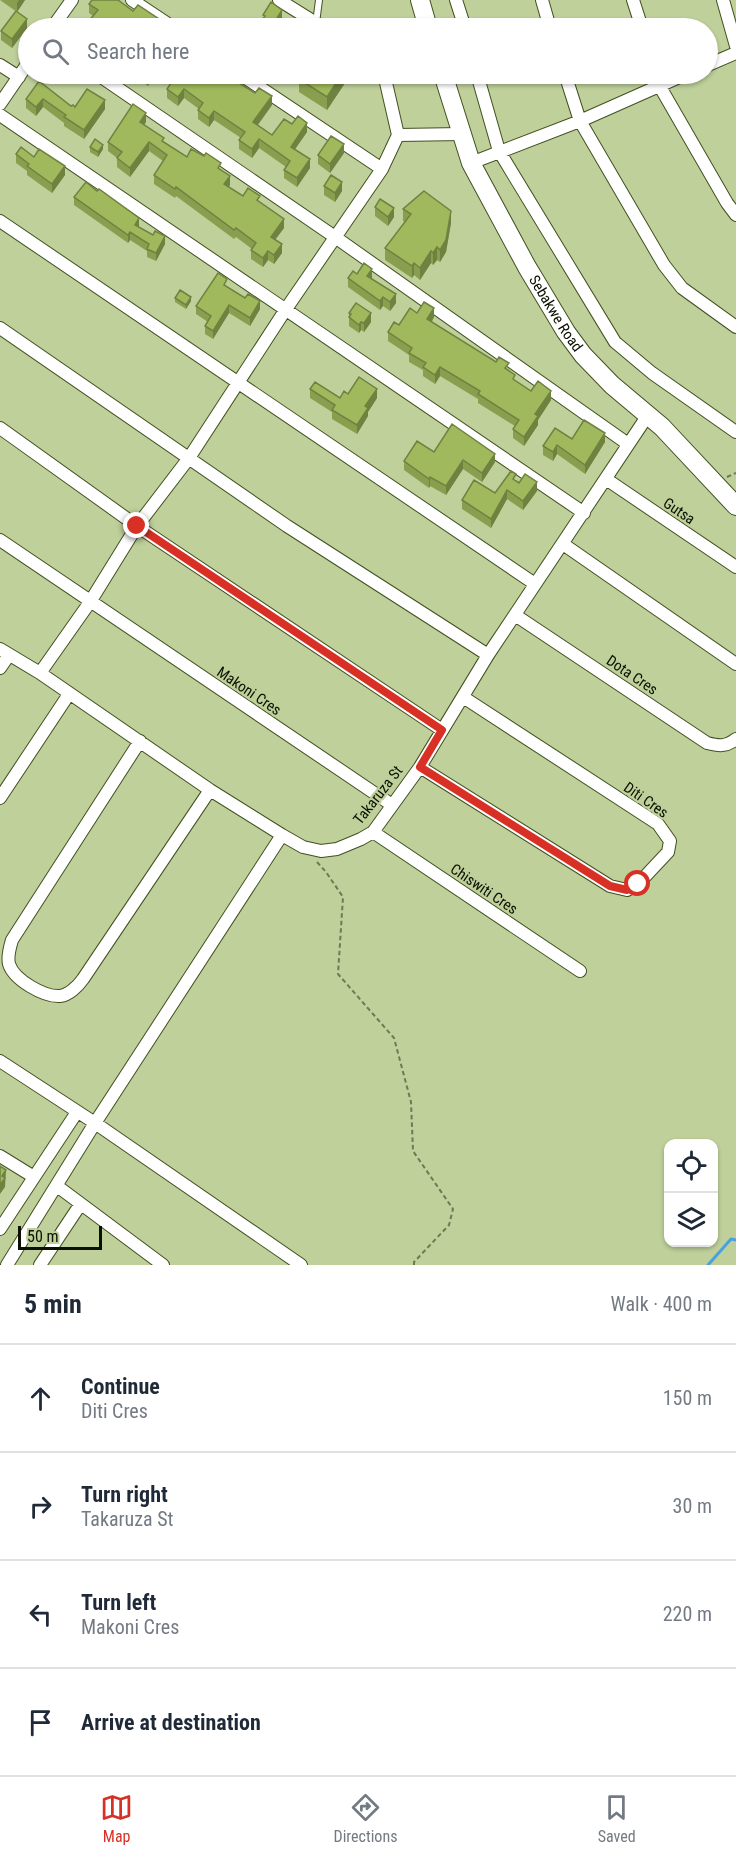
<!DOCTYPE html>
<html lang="en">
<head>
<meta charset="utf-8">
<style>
  body { margin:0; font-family:"Roboto Condensed",sans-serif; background:#f6f6f7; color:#1f2937 }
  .controls { position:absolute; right:18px; bottom:18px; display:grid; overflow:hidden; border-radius:12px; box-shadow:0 2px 4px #0004 }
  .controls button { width:54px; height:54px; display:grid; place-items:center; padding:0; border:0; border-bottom:2px solid #e0e1e3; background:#fff; color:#1f2937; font:30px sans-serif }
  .scale { position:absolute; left:18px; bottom:15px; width:84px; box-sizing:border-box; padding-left:6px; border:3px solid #0b1001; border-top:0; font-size:16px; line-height:21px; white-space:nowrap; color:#0b1001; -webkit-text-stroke:4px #bfd09b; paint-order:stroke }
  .stop { position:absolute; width:18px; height:18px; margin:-14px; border:4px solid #d93025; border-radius:50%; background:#fff }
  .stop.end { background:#d93025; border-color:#fff; box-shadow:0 2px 6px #0008 }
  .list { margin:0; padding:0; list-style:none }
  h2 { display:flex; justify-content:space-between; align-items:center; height:78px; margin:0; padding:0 24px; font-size:26px }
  h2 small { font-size:20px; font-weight:400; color:#747a83 }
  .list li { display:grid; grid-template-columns:39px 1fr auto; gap:18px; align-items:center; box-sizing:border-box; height:108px; padding:0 24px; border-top:2px solid #e0e1e3 }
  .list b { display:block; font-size:22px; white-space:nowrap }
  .list p { margin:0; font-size:20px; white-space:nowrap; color:#747a83 }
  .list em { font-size:20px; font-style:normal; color:#747a83 }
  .icon { flex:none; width:33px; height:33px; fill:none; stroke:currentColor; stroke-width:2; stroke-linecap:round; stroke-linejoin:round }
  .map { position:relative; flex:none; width:736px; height:1265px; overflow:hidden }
  .search { position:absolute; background:#fff; box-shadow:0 2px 4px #0004; left:18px; right:18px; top:18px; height:66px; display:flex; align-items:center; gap:15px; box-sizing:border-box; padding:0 21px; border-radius:33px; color:#747a83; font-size:22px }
  .sheet { height:510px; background:#fff }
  nav { display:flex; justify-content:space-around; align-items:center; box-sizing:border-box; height:84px; border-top:2px solid #e0e1e3; background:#fff; font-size:16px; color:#747a83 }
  nav a { display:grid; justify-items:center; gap:3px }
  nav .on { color:#d93025 }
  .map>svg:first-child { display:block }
</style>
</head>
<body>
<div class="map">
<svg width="736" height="1265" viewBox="0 0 736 1265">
  <rect width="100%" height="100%" fill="#bfd09b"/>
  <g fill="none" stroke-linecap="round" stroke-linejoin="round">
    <path stroke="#4aa1df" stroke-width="3" d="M708 1265 731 1239 736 1240"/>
    <g stroke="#42501f" stroke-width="8">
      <path id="lane" d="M316 23 319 0"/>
    </g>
    <g stroke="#42501f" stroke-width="14">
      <path id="street" d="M132 0 174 28
        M279 0 324 28
        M456 0 465 28
        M542 0 550 28
        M633 0 642 28
        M723 0 736 46
        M52 28 72 0
        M0 65 19 77
        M708 65 736 53
        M97 74 335 237 628 444
        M240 74 382 169
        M477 74 499 151 615 342 652 373 736 432
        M565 74 580 121 664 265 682 288 736 327
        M655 74 659 85 727 203 736 215
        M0 104 28 63
        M0 115 584 513
        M398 135 462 134
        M471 163 580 121 686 74
        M0 221 535 584
        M0 328 287 526 488 655
        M0 428 137 526 442 730
        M606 479 736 567
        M0 540 392 805
        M563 544 736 664
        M515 615 707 743C719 746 726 747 736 739
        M0 649 40 673 210 790 282 835 303 847 321 851 337 849 361 839 373 832 420 767 488 655 648 415
        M0 668 9 655
        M40 673 90 602 137 526 189 458 286 309 382 169 398 135 384 74
        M140 741 12 940C10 947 7 956 9 964 14 980 44 997 60 996 69 995 78 986 83 979L210 790
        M420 767 610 886 627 890 638 884 668 852 670 841 658 824 463 697
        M0 798 69 694
        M373 832 580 971
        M0 1061 95 1123 301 1265
        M0 1156 34 1177
        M57 1186 163 1265
        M0 1229 77 1112
        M7 1265 95 1123 282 835
        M40 1265 80 1205"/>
    </g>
    <g stroke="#42501f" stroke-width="20">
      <g id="secondary">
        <path d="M420 0 428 28"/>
        <path id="s1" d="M443 74 471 163 527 267 566 332 583 355 612 385 662 427 736 506"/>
      </g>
    </g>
    <path stroke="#6e7955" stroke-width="2" stroke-dasharray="4.5 3" stroke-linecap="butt" d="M727 477 736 473
      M317 862 326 872 343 897 338 974 394 1038 411 1102 413 1151 453 1209 449 1225 414 1262V1265"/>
    <use href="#lane" stroke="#fff" stroke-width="6"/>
    <use href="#street" stroke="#fff" stroke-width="12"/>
    <use href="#secondary" stroke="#fff" stroke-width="18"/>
  </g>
  <path fill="#899f4f" d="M0 0H25L17 12Z
    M89 4 133 11 162 28H88V22L93 16 89 13Z
    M27 28 12 48 1 40V31Z
    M136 74H155L148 86 136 78Z
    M223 74H235V81L272 105 258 125 272 135 292 124 307 132 295 149 310 168 297 187 284 178V170L286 167 259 148 252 158 239 149V140L241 138 214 120 209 127 198 119V110L199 109 184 98 178 106 167 98V89Z
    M273 74H292L285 83Z
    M303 74H351L327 110 299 92V79Z
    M39 81 71 106 105 109 84 139 64 126V123L43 107 36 116 26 108V99Z
    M146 122 144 125 164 142 187 157 221 170 230 185 228 187 243 196 260 202 284 228 275 240 282 253 274 264 268 260 263 267 251 259V250L252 249 236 237 234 239 176 196 175 198 154 184V175L163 161 149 151 130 177 117 167V158L108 151V142Z
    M90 147 103 149 98 157 90 152Z
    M344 153 330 173 318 164V155Z
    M16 154 34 157 65 175 52 193 27 175V171L16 163Z
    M324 186 342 191 335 202 324 195Z
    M97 191 139 227 165 244 156 261 147 257V251L130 240 128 243 74 205V197Z
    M375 207 394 217 388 226 375 216Z
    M403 209 451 223 446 252 440 262 437 260 433 265 431 263 420 280 414 275 412 278 385 260V248L405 222 403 221Z
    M357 274 372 278V279L396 303 390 311 383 306 380 310 348 287V278Z
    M227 287 260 309 250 326 229 313 213 339 205 334V326L208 322 196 314V306Z
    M175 298 191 301 186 309 175 302Z
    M349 313 371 322 364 332 361 330 359 333 349 326Z
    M417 313 434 317 432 322 509 370 515 381 531 391 551 400 538 420V425L524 446 513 438V429L515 426 478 403V399L440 376 435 384 423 376V370L409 362V355L388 341V332Z
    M310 389 340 398 348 394 377 398 368 412V416L357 434 332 419V412L310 398Z
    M572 439 605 442 585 474 557 454 553 461 543 455V446Z
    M434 452 495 462 482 482 463 469 446 495 430 486 429 488 404 470V461Z
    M516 480 537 491 523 510 507 499 491 528 462 509V500L495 493Z"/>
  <path fill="#6f8240" d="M19 0H25L17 12V3Z
    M282 10V20L277 28 274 23Z
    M27 19V28L12 48V39Z
    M162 21V28H156Z
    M150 74H155L148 86V77Z
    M235 74V81L231 78Z
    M285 74H292L285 83Z
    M342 74H351L327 110V97Z
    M184 89V98L178 106V97Z
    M272 96V105L253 131V122Z
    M43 99V107L36 116V107Z
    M105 100V109L84 139V130Z
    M214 111V120L209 127V118Z
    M146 113V122L140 131V122Z
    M307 123V132L291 155V147Z
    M259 139V148L252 158V149Z
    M149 142V151L130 177V168Z
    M344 144V153L330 173V164Z
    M103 145V149L98 157V152Z
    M310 159V168L297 187V178Z
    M65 166V175L52 193V184Z
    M230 176V185L224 193V184Z
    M342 182V191L335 202V193Z
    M394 208V217L388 226V217Z
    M451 211V223L446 252 440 262V250Z
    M139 218V227L135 233V225Z
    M284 219V228L271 245V237Z
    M130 232V240L128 243V235Z
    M165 236V244L156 261V253Z
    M282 244V253L274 264V255Z
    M437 247V260L433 265V253Z
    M268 251V260L263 267V258Z
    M431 251V263L420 280V268Z
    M414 263V275L412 278V266Z
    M372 269V278L367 285V276Z
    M396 294V303L390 311V302Z
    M191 297V301L186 309V305Z
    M383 297V306L380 310V301Z
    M260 301V309L250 326V318Z
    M229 305V313L213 339V331Z
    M434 308V317L427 328V319Z
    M371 313V322L364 332V323Z
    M361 322V330L359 333V325Z
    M440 367V376L435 384V375Z
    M377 389V398L368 412V416L357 434V425L365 406Z
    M551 391V400L538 420V425L524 446V437L535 414Z
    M605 433V442L585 474V465Z
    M557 445V454L553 461V452Z
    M495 454V462L482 482V473Z
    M463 460V469L446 495V486Z
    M430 477V486L429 488V479Z
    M537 482V491L523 510V501Z
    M507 490V499L491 528V519Z
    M6 1170 5 1187 0 1194V1185L2 1176Z"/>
  <path fill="#9fb95c" stroke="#6f8240" stroke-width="1.5" d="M92 0H118L133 11 138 5 162 21 156 28H95L88 22 98 10 89 4Z
    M271 2 282 10 274 23 282 28H256L265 16 263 15Z
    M16 11 27 19 12 39 1 31Z
    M177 74H235L231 78 255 93 259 88 272 96 253 122 272 135 284 119 292 124 298 116 307 123 291 147 310 159 297 178 284 170 290 161 259 139 252 149 239 140 245 132 214 111 209 118 198 110 203 103 184 89 178 97 167 89Z
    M303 74H342L327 97 299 79Z
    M39 81 71 106 73 105 75 107 87 89 105 100 84 130 64 117 66 115 43 99 36 107 26 99Z
    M133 104 146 113 140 122 164 138 162 141 187 157 191 149 204 156 206 153 221 163 218 168 230 176 224 184 243 196 248 188 260 196 257 200 284 219 271 237 282 244 274 255 268 251 263 258 251 250 256 243 236 228 234 230 176 187 175 189 154 175 167 155 149 142 130 168 117 158 122 152 108 142Z
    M331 136 344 144 330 164 318 155Z
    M95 139 103 145 98 152 90 147Z
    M21 147 34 157 39 149 65 166 52 184 27 166 29 164 16 154Z
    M331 175 342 182 335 193 324 186Z
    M86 182 97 191 99 189 139 218 135 225 153 235 155 231 165 236 156 253 147 249 149 244 130 232 128 235 74 197Z
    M424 191 451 211 446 240 440 250 437 247 433 253 431 251 420 268 414 263 412 266 385 248 411 214 403 209Z
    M380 199 394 208 388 217 375 207Z
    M364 263 372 269 367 276 396 294 390 302 383 297 380 301 348 278 353 271 357 274Z
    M218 273 227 279 224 285 245 298 248 294 260 301 250 318 229 305 213 331 205 326 211 316 196 306Z
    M180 290 191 297 186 305 175 298Z
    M424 302 434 308 427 319 496 362 499 357 509 363 505 368 515 375 513 379 531 391 538 381 551 391 535 414 538 416 524 437 513 429 519 420 478 394 480 391 440 367 435 375 423 367 426 363 409 353 412 348 388 332 394 322 399 325 410 308 417 313Z
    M356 303 371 313 364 323 361 322 359 325 349 317 351 314 349 313Z
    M359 377 377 389 365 406 368 408 357 425 332 410 335 405 310 389 315 382 340 398 344 391 348 394Z
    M584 420 605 433 585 465 557 445 553 452 543 446 555 428 572 439Z
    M452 424 495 454 482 473 463 460 446 486 430 477 429 479 404 461 417 441 434 452Z
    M511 471 516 474 513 479 519 483 525 474 537 482 523 501 507 490 491 519 462 500 474 480 495 493Z
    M0 1166 6 1170 2 1176 5 1178 0 1185Z"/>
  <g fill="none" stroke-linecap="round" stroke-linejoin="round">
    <path stroke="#d93025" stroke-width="8" d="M137 526 442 730 420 767 610 886 627 890 638 884"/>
  </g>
  <g text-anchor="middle" stroke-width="4.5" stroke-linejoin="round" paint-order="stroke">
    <g font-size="15" fill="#0b1001" stroke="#bfd09b">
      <text dy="5" stroke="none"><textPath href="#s1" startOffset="266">Sebakwe Road</textPath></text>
      <text transform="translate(679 511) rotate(34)" y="5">Gutsa</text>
      <text transform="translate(632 675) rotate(34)" y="5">Dota Cres</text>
      <text transform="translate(249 691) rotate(34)" y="5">Makoni Cres</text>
      <text transform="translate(378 795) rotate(-52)" y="5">Takaruza St</text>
      <text transform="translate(646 800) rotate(35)" y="5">Diti Cres</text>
      <text transform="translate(484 889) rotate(34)" y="5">Chiswiti Cres</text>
    </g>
  </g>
</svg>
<div class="controls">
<button><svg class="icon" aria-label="locate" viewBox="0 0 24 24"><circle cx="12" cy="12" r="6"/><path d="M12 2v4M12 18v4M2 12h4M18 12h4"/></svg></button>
<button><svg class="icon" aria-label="layers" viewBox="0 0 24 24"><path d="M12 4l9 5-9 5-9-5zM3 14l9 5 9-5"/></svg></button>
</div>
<div class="scale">50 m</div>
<div class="stop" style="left:638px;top:884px"></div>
<div class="stop end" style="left:137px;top:526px"></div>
<div class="search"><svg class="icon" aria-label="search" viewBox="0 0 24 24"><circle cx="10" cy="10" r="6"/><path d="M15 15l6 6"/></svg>Search here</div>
</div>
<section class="sheet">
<h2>5 min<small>Walk · 400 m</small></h2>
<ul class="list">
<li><svg class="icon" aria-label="ahead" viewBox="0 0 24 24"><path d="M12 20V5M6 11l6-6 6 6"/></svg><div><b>Continue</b><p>Diti Cres</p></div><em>150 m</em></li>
<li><svg class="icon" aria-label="right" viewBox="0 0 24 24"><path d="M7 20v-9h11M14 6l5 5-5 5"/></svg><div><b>Turn right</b><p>Takaruza St</p></div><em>30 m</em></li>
<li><svg class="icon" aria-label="left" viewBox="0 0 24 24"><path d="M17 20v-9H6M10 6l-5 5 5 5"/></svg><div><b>Turn left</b><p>Makoni Cres</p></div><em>220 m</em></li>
<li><svg class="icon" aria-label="arrive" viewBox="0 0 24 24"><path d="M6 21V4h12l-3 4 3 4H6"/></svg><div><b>Arrive at destination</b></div></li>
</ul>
</section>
<nav>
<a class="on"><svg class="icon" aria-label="map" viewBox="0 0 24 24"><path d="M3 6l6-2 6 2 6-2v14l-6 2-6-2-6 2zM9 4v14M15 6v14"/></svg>Map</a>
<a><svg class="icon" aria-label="directions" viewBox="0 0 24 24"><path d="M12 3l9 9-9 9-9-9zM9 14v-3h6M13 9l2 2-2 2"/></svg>Directions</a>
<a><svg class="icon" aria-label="saved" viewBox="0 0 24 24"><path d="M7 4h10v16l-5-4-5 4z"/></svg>Saved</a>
</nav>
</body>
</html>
